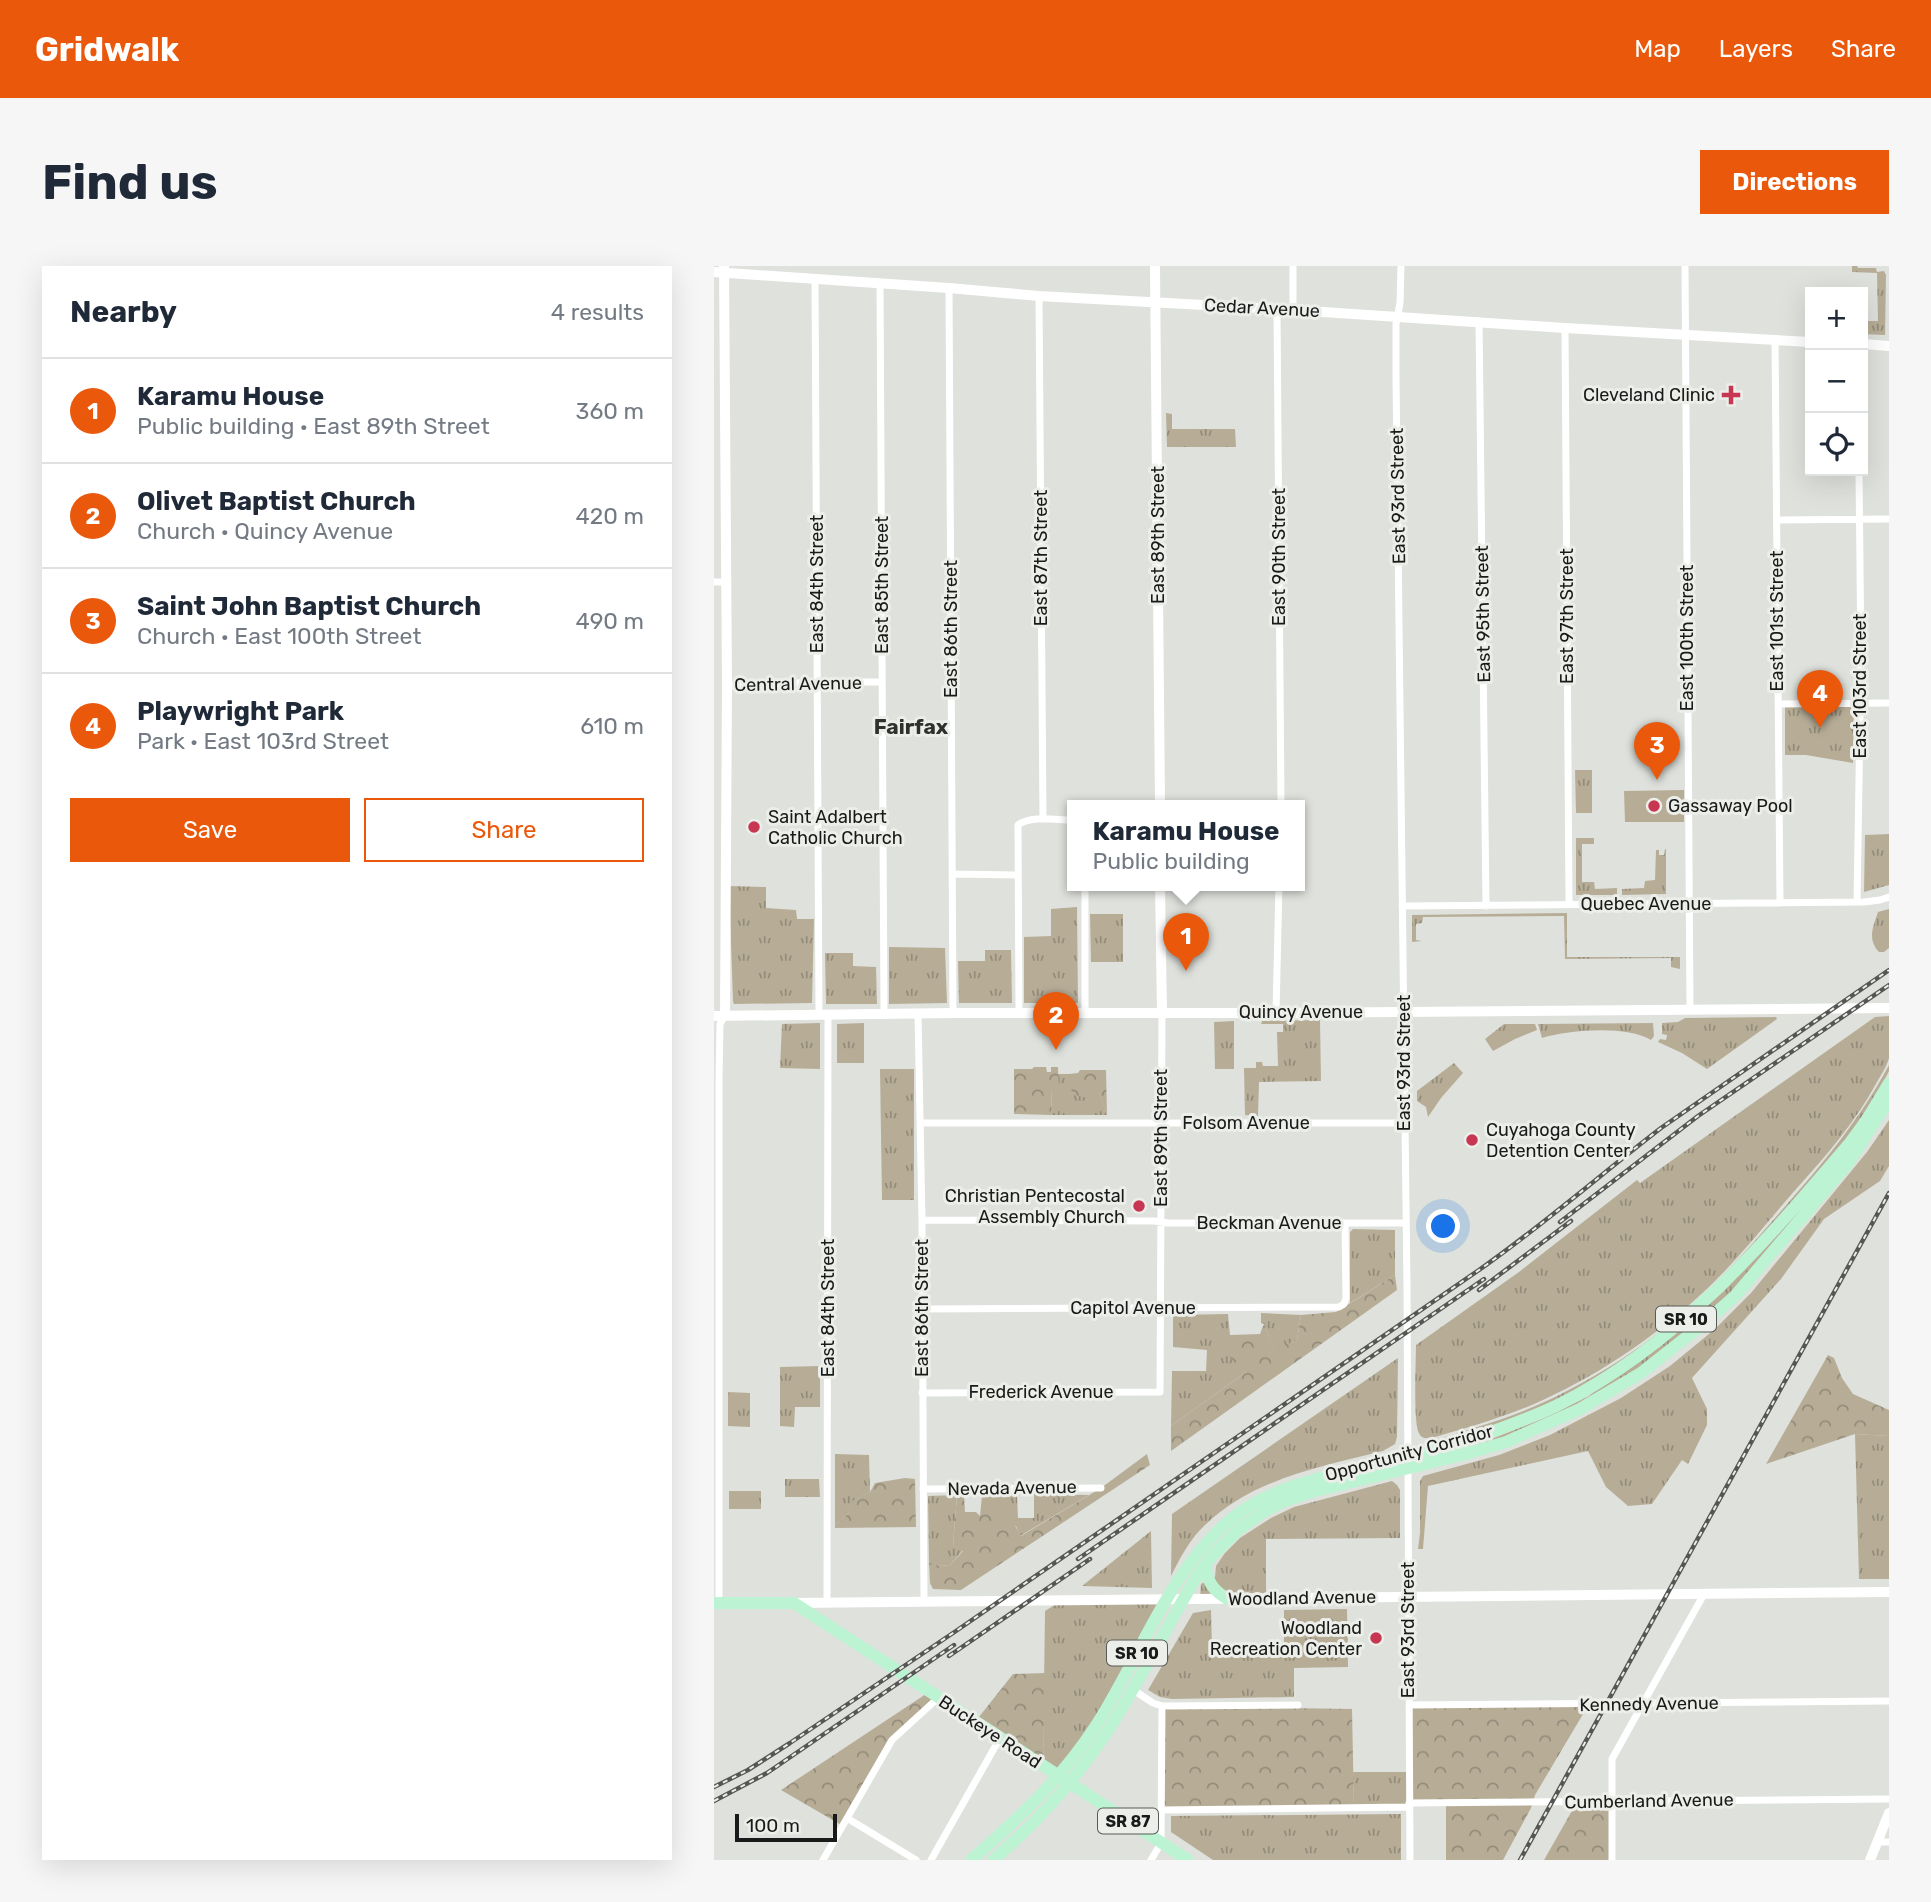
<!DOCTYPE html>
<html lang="en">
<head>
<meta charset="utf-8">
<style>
  body { margin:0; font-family:Rubik,sans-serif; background:#f6f6f7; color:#1f2937 }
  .controls { position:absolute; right:21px; top:21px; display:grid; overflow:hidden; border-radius:0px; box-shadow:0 7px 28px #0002 }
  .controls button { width:63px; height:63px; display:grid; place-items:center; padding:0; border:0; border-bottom:2px solid #e0e1e3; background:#fff; color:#1f2937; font:35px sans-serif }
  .scale { position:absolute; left:21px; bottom:18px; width:102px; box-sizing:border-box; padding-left:7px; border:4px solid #191a19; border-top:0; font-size:19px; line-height:24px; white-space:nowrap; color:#191a19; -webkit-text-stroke:5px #ebeee9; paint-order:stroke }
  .you { position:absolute; left:730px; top:961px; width:24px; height:24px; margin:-18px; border:5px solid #fff; border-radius:50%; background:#1a73e8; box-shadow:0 0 0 10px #1a73e833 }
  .badge { display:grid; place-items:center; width:46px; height:46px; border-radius:50%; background:#ea580c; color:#fff; font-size:23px; font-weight:700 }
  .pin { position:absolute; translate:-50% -58px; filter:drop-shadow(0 2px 4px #0008) }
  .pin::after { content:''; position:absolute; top:37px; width:24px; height:21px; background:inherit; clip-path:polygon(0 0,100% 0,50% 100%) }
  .popup { position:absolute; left:353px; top:534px; width:238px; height:91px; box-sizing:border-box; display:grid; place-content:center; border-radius:0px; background:#fff; filter:drop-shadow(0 2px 5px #0005); font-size:23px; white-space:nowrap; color:#747a83 }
  .popup b { font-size:26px; color:#1f2937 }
  .popup::after { content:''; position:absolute; left:50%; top:100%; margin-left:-14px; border:14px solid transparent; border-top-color:#fff }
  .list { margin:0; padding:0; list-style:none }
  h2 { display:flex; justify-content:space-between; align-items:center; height:91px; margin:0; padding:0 28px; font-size:30px }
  h2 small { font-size:23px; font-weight:400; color:#747a83 }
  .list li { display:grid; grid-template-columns:46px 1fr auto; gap:21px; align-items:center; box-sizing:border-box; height:105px; padding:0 28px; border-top:2px solid #e0e1e3 }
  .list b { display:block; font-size:26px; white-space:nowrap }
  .list p { margin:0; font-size:23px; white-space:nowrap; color:#747a83 }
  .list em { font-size:23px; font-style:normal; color:#747a83 }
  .actions { display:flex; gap:14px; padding:21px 28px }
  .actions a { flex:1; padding:16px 0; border:2px solid #ea580c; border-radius:0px; text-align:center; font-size:24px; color:#ea580c }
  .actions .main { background:#ea580c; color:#fff }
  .icon { flex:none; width:38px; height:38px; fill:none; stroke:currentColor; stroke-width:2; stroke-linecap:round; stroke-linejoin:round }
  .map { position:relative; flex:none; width:1175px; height:1594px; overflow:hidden; border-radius:0px }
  header { display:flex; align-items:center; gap:42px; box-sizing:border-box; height:98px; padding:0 35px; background:#ea580c; color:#fff }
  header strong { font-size:33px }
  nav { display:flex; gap:38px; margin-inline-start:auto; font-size:24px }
  .intro { display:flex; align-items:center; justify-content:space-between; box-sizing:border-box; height:168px; padding:0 42px }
  h1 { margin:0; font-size:49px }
  .button { padding:18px 32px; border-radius:0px; background:#ea580c; color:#fff; font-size:24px; font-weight:700 }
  main { display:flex; gap:42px; padding:0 42px }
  aside { flex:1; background:#fff; border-radius:0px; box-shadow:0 7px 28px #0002 }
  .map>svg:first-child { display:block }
</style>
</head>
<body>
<header>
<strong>Gridwalk</strong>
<nav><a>Map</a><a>Layers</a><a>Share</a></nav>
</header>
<div class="intro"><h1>Find us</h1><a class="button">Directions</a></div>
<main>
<aside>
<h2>Nearby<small>4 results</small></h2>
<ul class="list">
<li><span class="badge">1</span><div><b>Karamu House</b><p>Public building · East 89th Street</p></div><em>360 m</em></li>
<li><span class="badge">2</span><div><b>Olivet Baptist Church</b><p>Church · Quincy Avenue</p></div><em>420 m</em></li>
<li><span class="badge">3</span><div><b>Saint John Baptist Church</b><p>Church · East 100th Street</p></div><em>490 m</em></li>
<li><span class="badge">4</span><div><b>Playwright Park</b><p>Park · East 103rd Street</p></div><em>610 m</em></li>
</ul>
<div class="actions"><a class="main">Save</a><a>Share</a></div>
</aside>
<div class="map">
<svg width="1175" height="1594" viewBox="0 0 1175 1594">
  <defs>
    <pattern id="grass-tufts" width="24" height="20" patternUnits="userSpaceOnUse" patternTransform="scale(1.75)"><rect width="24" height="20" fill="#b7ad97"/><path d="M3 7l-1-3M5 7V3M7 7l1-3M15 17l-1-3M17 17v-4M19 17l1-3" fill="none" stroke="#948c7a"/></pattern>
    <pattern id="forest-crowns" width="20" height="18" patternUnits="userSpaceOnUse" patternTransform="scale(1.75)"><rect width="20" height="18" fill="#b7ad97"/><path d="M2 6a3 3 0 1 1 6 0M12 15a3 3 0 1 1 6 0" fill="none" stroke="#948c7a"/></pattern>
  </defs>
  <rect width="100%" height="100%" fill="#dee1dc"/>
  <path fill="url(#grass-tufts)" d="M1138 0H1143L1144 2H1162L1163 6 1170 5 1172 9 1171 69 1149 68V55H1164L1163 7 1138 6Z
    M452 147 458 148V163H521L522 181H453Z
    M1071 440H1140L1139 497 1092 489H1071Z
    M861 504H878V547H862Z
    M1175 568V619L1150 626 1151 569Z
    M862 572H880V578H868V616H880L881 623 903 622V629H862Z
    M951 583H952V628L908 629V623L930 622 931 615 941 614 942 584H945V589H950Z
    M15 620 52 621V642L82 644 83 653H100L98 737 20 738 19 735Z
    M363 641 364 737H310V671L337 670V643Z
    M1175 643V682L1170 686H1165C1153 673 1159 661 1164 646Z
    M853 647V691H966V703L957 701V692L851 693 850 650 709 651 708 657 702 658V674L708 675 698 676V649Z
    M376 648H409V696H377Z
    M175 681 231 682 233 737 175 738Z
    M271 684H297L298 737H245L244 695H271Z
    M111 687H139V700L162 701 163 738H112Z
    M1175 750C1175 763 1175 780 1175 792 1173 800 1167 809 1163 816 1142 855 1113 889 1083 922 1054 955 1027 990 995 1021 946 1067 890 1106 829 1134 792 1151 753 1162 714 1173 709 1171 707 1172 705 1167 699 1157 702 1094 702 1079L805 1006 923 914 926 917 1161 751Z
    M1062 751 1063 753 993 803 968 787 944 776 946 773 952 774 953 769 948 768V757L964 756 971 752Z
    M606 754 607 815 545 816 544 850 531 849 530 802H542V796H548L549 800H564L563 766H569V758H547L548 755Z
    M520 755V803H501L500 756Z
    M106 757V803L66 802 68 758Z
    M150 757V797H123V758Z
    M939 757 940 770 937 774C912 759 855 764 828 772L824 758Z
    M790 758H821L823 764 801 773 779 785 771 773Z
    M740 797 749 807 727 832 714 851 712 841 703 835V825Z
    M1175 799V805L1165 825 1131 875 1020 1002 943 1073 860 1125 814 1147 737 1174 722 1178 721 1174C750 1165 779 1157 807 1146 869 1121 926 1085 977 1040 1010 1011 1039 977 1068 944 1109 897 1145 855 1175 799Z
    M166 803H200V934H168Z
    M344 808H355V820L385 826 393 849H338L337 823Z
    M1175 854V900L1166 915 1110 953 1067 1013 978 1112 993 1143V1159L974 1198 968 1194 938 1238 914 1240 892 1221 874 1185 714 1220 709 1283H704L706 1267V1215L709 1210 785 1189 836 1169 907 1132 956 1100 1001 1063 1037 1027 1153 886Z
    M1112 910 1107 921 1004 1041 907 1116 803 1168 755 1182 830 1152 875 1130 886 1120 949 1078 1010 1025Z
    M639 963 681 964V1009L636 1037V966Z
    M547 1047 587 1049 583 1074 561 1085 550 1058 547 1057Z
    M514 1048 516 1069 532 1106 457 1160 458 1105H492L493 1084 459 1081V1049Z
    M684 1092 683 1171 681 1178 669 1185C604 1201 534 1214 486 1264 474 1277 465 1294 457 1310L458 1248Z
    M106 1100V1141H81L80 1161 66 1160V1101Z
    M14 1126 36 1127V1161L14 1160Z
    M1141 1168 1175 1170V1313H1145Z
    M121 1188 155 1189 156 1226 139 1235 134 1248 121 1259Z
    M71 1213H105L106 1231H71Z
    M678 1215 683 1219 686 1224V1272L552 1273V1333H486L487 1318 501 1311 502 1300 511 1287 526 1272 557 1252 580 1241Z
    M15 1225H47V1243H15Z
    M320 1228 375 1229 306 1270 302 1260 266 1250 268 1229H303L304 1252H320Z
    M243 1229 239 1280 249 1284 236 1299 225 1300 215 1296 214 1230Z
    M437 1265 438 1322 368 1320Z
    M452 1334 394 1441 343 1509 329 1500 331 1345 347 1335Z
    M633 1343 634 1401 580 1402V1431L458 1433 446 1431 434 1424 479 1347 497 1344 498 1382 524 1383 525 1387H570V1344Z
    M639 1506H695V1541H640Z
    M687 1548V1594H499L457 1566V1550Z"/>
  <path fill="url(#forest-crowns)" d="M320 801H332L333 806H337V801H344L345 822 337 824 338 849 300 848V803H318Z
    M366 804H392L393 849 385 827 375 832 360 829 355 820V808L364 807Z
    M681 1009 683 1024 457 1185V1160L532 1106 516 1092V1069L546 1068 550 1058 561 1084 583 1074 587 1049 622 1046Z
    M1114 1089 1120 1092 1128 1112 1139 1128 1175 1144V1170L1141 1168 1052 1198Z
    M433 1188 436 1199 247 1324 219 1323 216 1317 215 1296 225 1300 236 1299 249 1285 239 1280 243 1229H250L251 1246H262L266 1250 283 1242H291L307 1270 387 1222Z
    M191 1212 201 1213 202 1261 121 1262V1259L134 1248 138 1235 156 1226 161 1217Z
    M331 1407 329 1500 261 1456 299 1408Z
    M215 1426 224 1432 181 1470 129 1560 67 1524Z
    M875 1438 821 1529 817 1542 789 1594H732V1537H695V1439Z
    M448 1440 638 1443 640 1541 448 1544Z
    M898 1535V1594H830L863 1536Z"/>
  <path fill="#b7ad97" d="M970 524V556H911L910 525Z"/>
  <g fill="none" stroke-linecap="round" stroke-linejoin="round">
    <path stroke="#fff" stroke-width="7" d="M579 0V44
      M687 0 686 37 682 58V110L693 1021 696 1594
      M971 0 976 743
      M101 13 105 749
      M166 17 170 748
      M235 22 239 747
      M325 30 329 553
      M563 43 567 539
      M765 55 772 640
      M851 62 855 638
      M1061 74 1066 637
      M1063 254 1175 253
      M0 316H12
      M13 420 104 416H168
      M1064 438 1175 437
      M238 608 303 609
      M1143 636 1147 393 1145 205
      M688 640 1150 636 1166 634 1175 631
      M305 747 304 559C317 549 342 554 358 554
      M371 747V619
      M562 747 565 619
      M204 748 208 954 210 1336
      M206 857H690
      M208 954 440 955 454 957H692
      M208 1043 625 1041 630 1038 632 1032 631 957
      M208 1127 446 1126 448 747
      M209 1223 387 1222
      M113 1336 114 749
      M5 1337V813L6 758 11 750
      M418 1423 439 1437 448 1440 584 1439
      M695 1439 1175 1435
      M695 1537 1175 1533
      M448 1544 695 1541
      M133 1552 202 1594
      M1163 1576H1175
      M109 1594 178 1474 224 1432
      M217 1594 286 1472
      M437 1594 447 1577 448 1440
      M898 1594V1493L990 1328"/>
    <path stroke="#fff" stroke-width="10" d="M10 0 13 420 11 750
      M441 0 446 539
      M0 6 235 22 325 30 579 44 851 62 1096 76
      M1149 78 1175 80
      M446 619 448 747
      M0 750 239 747H562L1175 742
      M80 1337 1175 1326
      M1156 1594 1175 1547"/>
    <path stroke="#bcf4d3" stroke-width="12" d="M491 1299C494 1316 498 1324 514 1333
      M0 1337H80L474 1594
      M257 1594C303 1554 348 1512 381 1461 426 1393 458 1295 525 1247 556 1225 592 1215 629 1206 650 1200 670 1194 692 1189 711 1185 730 1182 749 1176 780 1165 812 1154 842 1140 962 1081 1050 978 1135 878L1152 855 1175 817
      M279 1594C322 1557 362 1513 393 1466 426 1415 453 1359 485 1307L499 1289 525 1263 551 1245 571 1235 597 1226 748 1189 792 1176 866 1143 927 1107 989 1058 1021 1030 1135 896 1175 834"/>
    <g stroke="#565755" stroke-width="4.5">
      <path id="rail" d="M846 956 984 850 1175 719
        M765 1024 857 955
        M364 1293 770 1013
        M235 1390 376 1293
        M0 1521 34 1504 76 1477 242 1365 765 1004C828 960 886 909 947 862L1175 704
        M0 1535 53 1507 240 1379
        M806 1594 1175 927"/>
    </g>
    <use href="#rail" stroke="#ebeee9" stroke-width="2" stroke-dasharray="5" stroke-linecap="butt"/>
  </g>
  <g fill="#c73751" stroke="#ebeee9" stroke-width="2.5">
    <path d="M1013.5 118.5h7v7h7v7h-7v7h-7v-7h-7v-7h7z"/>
    <circle cx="940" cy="540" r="7"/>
    <circle cx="40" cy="561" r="7"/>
    <circle cx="758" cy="874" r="7"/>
    <circle cx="425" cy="940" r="7"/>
    <circle cx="662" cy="1372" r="7"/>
  </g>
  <g text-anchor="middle" stroke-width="6" stroke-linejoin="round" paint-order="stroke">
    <g fill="#ebeee9" stroke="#585a57" stroke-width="2">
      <rect x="942" y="1040.5" width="60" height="25" rx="5"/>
      <rect x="393" y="1374.5" width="60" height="25" rx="5"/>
      <rect x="384" y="1542.5" width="60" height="25" rx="5"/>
    </g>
    <g font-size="16" font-weight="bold" fill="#191a19">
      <text x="972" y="1059">SR 10</text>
      <text x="423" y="1393">SR 10</text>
      <text x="414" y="1561">SR 87</text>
    </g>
    <g font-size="18" fill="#191a19" stroke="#ebeee9">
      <text transform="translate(548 42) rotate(3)" y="6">Cedar Avenue</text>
      <text transform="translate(684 230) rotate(-91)" y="6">East 93rd Street</text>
      <text transform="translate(444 269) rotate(-90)" y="6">East 89th Street</text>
      <text transform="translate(565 291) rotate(-90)" y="6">East 90th Street</text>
      <text transform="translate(327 292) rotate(-90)" y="6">East 87th Street</text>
      <text transform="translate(103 318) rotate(-90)" y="6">East 84th Street</text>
      <text transform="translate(168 319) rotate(-90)" y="6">East 85th Street</text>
      <text transform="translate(769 348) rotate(-91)" y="6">East 95th Street</text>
      <text transform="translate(853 350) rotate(-90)" y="6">East 97th Street</text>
      <text transform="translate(1063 355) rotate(-90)" y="6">East 101st Street</text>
      <text transform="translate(237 363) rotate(-90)" y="6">East 86th Street</text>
      <text transform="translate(973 372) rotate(-90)" y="6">East 100th Street</text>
      <text transform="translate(84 418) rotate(-1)" y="6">Central Avenue</text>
      <text transform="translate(1146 420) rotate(-90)" y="6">East 103rd Street</text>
      <text x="932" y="644">Quebec Avenue</text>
      <text x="587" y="752">Quincy Avenue</text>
      <text transform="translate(690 797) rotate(-90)" y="6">East 93rd Street</text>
      <text x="532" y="863">Folsom Avenue</text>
      <text transform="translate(447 872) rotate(-90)" y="6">East 89th Street</text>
      <text x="555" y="963">Beckman Avenue</text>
      <text transform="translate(114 1042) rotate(-90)" y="6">East 84th Street</text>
      <text transform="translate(208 1042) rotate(-90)" y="6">East 86th Street</text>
      <text x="419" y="1048">Capitol Avenue</text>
      <text x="327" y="1132">Frederick Avenue</text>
      <text transform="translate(695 1187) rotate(-15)" y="6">Opportunity Corridor</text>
      <text transform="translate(298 1222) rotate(-1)" y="6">Nevada Avenue</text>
      <text transform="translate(588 1332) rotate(-1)" y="6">Woodland Avenue</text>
      <text transform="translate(694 1364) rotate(-90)" y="6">East 93rd Street</text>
      <text transform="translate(935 1438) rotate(-1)" y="6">Kennedy Avenue</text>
      <text transform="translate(276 1466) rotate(33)" y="6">Buckeye Road</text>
      <text transform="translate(935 1535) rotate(-1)" y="6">Cumberland Avenue</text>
    </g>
    <g font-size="18" fill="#191a19" stroke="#ebeee9" text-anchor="end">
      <text x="1001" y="135">Cleveland Clinic</text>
      <text x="954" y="546" text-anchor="start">Gassaway Pool</text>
      <text x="54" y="557" text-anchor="start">Saint Adalbert<tspan x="54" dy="21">Catholic Church</tspan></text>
      <text x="772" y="870" text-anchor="start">Cuyahoga County<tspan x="772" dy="21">Detention Center</tspan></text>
      <text x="411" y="936">Christian Pentecostal<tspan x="411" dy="21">Assembly Church</tspan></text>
      <text x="648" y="1368">Woodland<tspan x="648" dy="21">Recreation Center</tspan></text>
    </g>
    <g font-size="21" font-weight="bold" fill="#2f312e" stroke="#ebeee9">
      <text x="197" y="468">Fairfax</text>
    </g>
  </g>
</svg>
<div class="controls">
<button>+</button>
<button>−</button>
<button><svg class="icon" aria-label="locate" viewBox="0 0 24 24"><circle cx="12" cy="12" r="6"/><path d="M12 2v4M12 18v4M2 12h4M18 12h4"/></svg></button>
</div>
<div class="scale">100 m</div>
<div class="you"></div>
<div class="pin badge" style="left:472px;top:705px">1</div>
<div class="popup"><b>Karamu House</b>Public building</div>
<div class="pin badge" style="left:342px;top:784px">2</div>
<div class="pin badge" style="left:943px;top:514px">3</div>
<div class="pin badge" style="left:1106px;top:462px">4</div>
</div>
</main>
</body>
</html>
